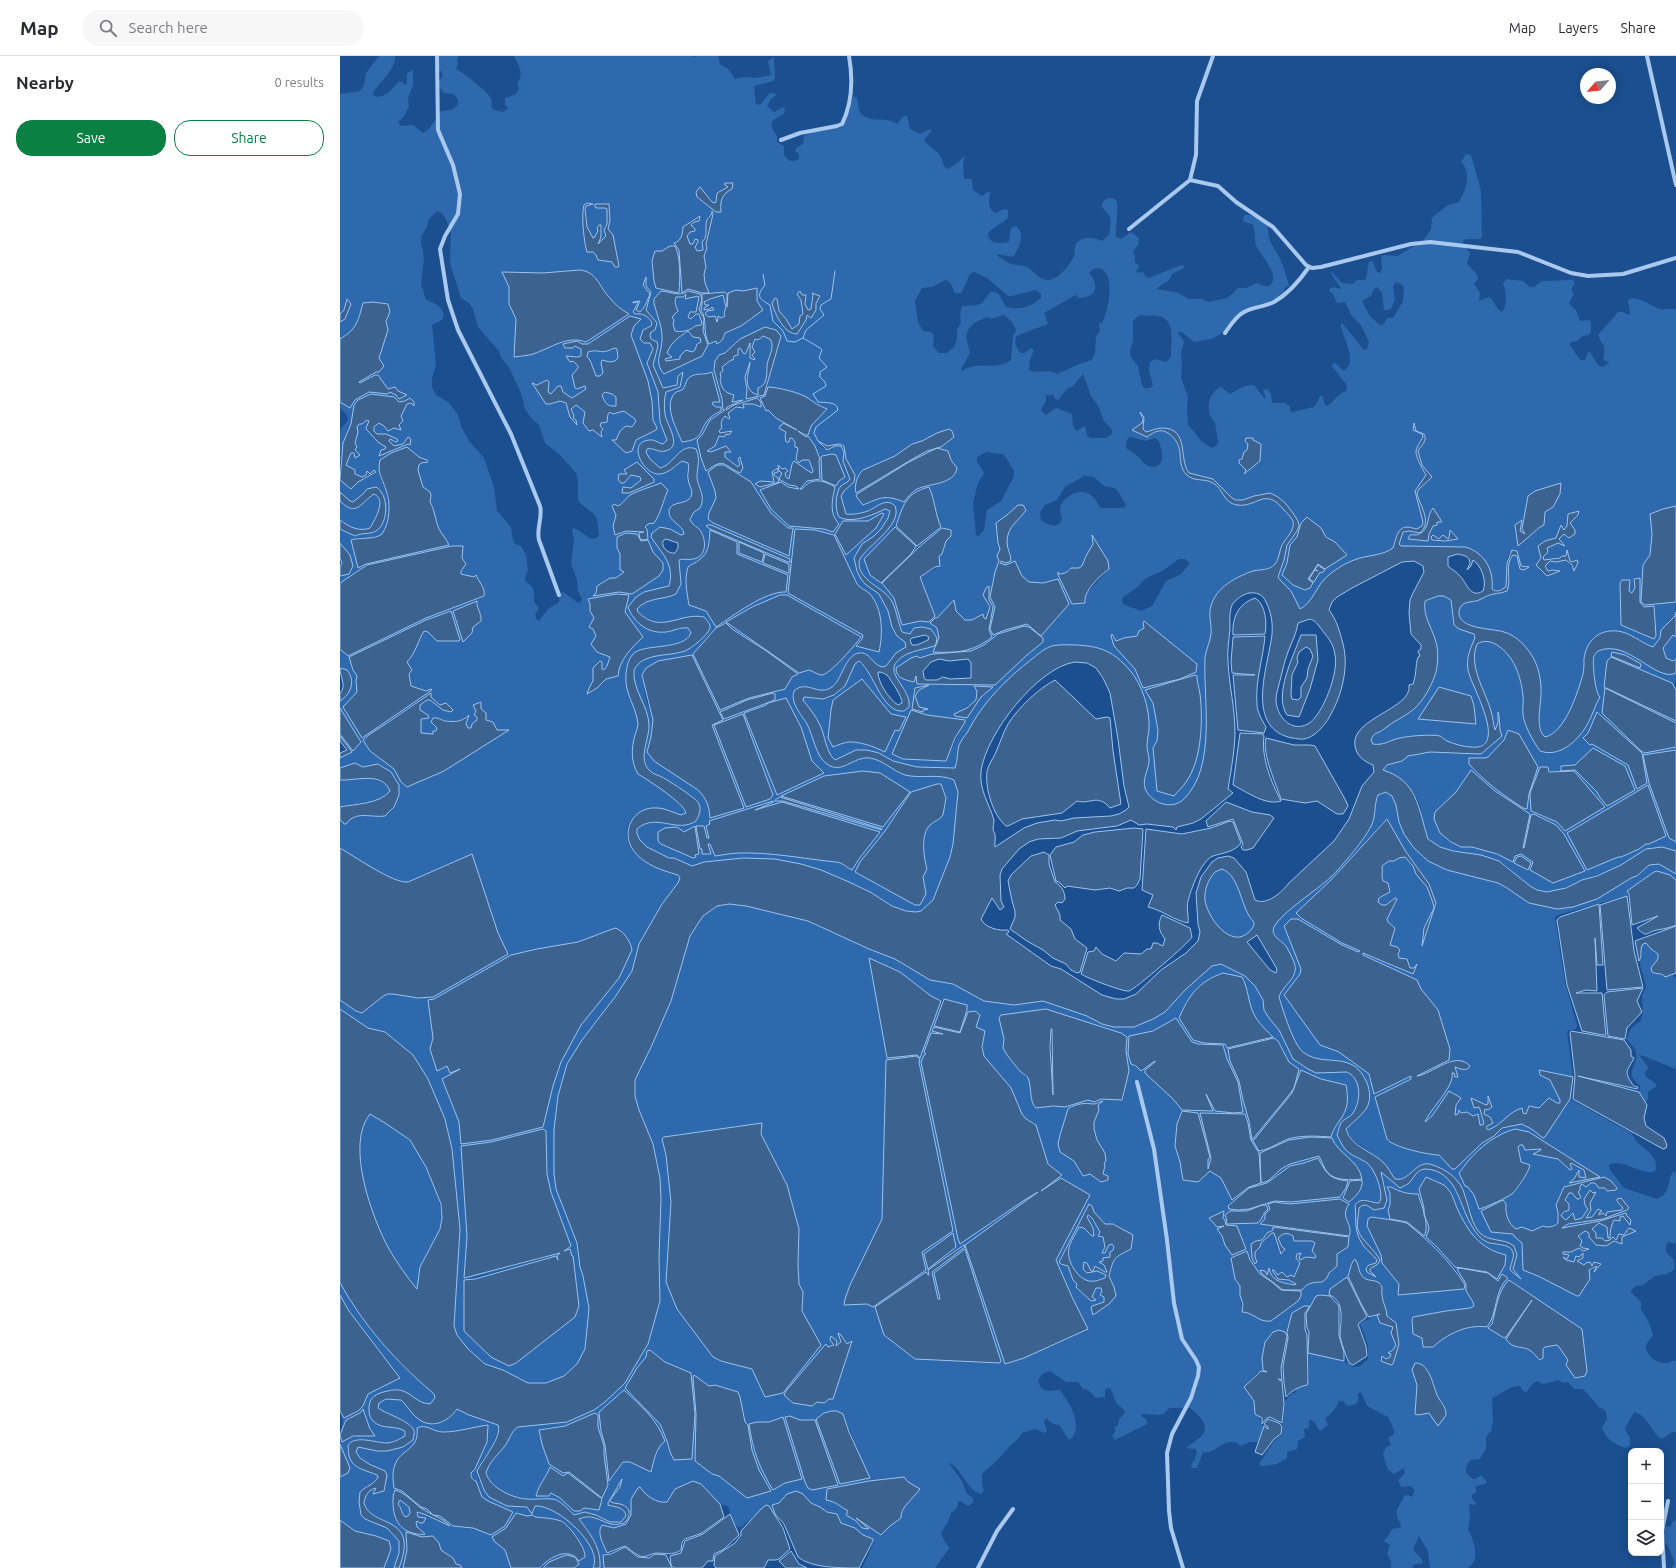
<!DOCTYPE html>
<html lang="en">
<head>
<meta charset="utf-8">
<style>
  body { margin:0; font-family:Ubuntu,sans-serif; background:#f7f7f7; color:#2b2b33 }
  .controls { position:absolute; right:12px; bottom:12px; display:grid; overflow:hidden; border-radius:8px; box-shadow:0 2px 10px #0003 }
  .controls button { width:36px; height:36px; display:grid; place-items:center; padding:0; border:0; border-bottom:1px solid #e1e1e2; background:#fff; color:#2b2b33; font:20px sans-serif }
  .compass { position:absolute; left:1240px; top:12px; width:36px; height:36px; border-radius:50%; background:#fff; box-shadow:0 2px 10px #0003; rotate:242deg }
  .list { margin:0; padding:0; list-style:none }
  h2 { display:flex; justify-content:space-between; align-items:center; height:52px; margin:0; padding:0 16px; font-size:17px }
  h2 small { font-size:13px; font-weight:400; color:#7c7c81 }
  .actions { display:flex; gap:8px; padding:12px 16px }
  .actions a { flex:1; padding:9px 0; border:1px solid #0b8043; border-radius:16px; text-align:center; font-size:14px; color:#0b8043 }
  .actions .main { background:#0b8043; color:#fff }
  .icon { flex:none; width:22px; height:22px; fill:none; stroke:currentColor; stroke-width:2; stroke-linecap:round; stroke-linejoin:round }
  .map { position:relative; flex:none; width:1336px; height:1512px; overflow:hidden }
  header { display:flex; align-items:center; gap:24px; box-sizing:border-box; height:56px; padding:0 20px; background:#fff; border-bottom:1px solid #e1e1e2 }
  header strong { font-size:19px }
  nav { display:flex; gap:22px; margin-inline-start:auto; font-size:14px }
  .search { width:280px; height:36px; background:#f7f7f7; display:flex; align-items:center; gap:10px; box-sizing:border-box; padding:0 14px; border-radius:16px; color:#7c7c81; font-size:15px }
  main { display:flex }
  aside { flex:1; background:#fff }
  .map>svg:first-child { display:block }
</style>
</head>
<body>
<header>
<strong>Map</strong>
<div class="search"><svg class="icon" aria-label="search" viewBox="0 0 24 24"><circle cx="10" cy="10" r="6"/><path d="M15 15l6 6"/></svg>Search here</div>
<nav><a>Map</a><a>Layers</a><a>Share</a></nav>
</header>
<main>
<aside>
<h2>Nearby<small>0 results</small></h2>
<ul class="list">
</ul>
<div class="actions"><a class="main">Save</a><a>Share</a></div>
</aside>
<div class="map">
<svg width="1336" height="1512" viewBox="0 0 1336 1512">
  <rect width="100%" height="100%" fill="#1b4f8f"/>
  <path fill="#2e69ad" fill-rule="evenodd" d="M39 0H55C55 16 40 24 33 37L34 40C43 44 53 33 58 26H62L65 29 67 27C66 20 66 16 73 14V29L68 42 69 50 64 60 58 66 61 70 73 69 83 77 89 73 101 55 111 54 118 49V44L114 38 104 37 98 29V26L103 20 101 15H98L99 0H119L117 4 118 7 116 13C124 17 150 37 152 45 152 46 151 51 151 51L154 54 163 56 168 52 165 49V42L176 38 179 33 177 27C185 17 178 10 174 0H351L355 1 357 0H378L380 8 388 13 395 23 405 21 416 22 431 19 428 5 434 1 435 23 433 25 414 30 416 49 421 48 430 37H434L436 38 435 40 431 43 427 50 434 56 443 51 445 53 444 58 433 64 431 70 437 80V86L444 90V99C448 105 453 107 459 103V98L455 95 456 92 463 88 464 80 472 76 501 71 509 54 513 40 517 42 519 55C528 69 545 59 557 68L564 60H567L570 73 580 78 590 73 592 74 584 84C589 90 594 93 599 98 603 103 602 109 607 113L613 110 625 100 623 108 624 123H632L633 134 642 140 649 135 650 137C649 145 647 153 656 157L664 153 668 154V161C663 168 654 170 648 177 648 188 658 187 666 187L669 185 671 172 675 170C687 177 679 192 673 201L657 198C659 202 660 201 664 204 673 210 673 208 684 210 692 211 696 223 707 224 717 225 730 209 734 200 735 197 734 192 736 188 741 180 754 181 762 185L769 179 771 165 769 159 762 151C762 144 768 140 775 143 781 151 774 171 776 181L781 183 791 176 799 182 798 189 793 196 795 200V206L799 210 796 215 797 217 803 216 806 221 809 222 841 209 844 210V212L832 218 829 224 816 233 836 236 849 243H862L868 246 887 242 892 238 898 232H906L917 227C920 228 923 230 926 230 928 231 930 230 931 228 940 218 919 198 916 189 914 184 916 172 912 168 910 167 906 167 903 165L904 159C911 157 924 165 928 171 927 187 936 192 941 205 945 214 947 224 950 231L946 230 942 239 928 248 907 253 899 258 881 278 871 283 854 286 842 276H839L838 278 842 282 844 286 841 297 842 312 841 322 848 341 847 353 848 368 862 386 872 392 877 389 878 386 875 366C864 358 868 335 881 331L890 338C897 334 905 328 914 329L924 342H926L923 334 928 333 931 339 932 347H945L950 350V355L952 356 974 351 976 348 980 340H982L985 349 987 350C995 345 997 338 1006 335L1007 329 991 309 995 307 1004 315C1019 303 1001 281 1001 268L1002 267 1024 294 1027 293 1029 286 1021 269 1011 259 1005 246 997 247 993 238 989 235V233L994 231 999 233 1001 232 992 219 991 215 1002 227 1013 228 1017 224H1025C1029 218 1026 210 1030 205L1033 206 1037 216 1040 217 1042 213 1041 201 1044 199 1057 200 1061 198 1084 184 1091 173 1092 162 1095 159 1108 149 1119 146C1126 134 1132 117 1121 106L1126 98 1131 99 1141 135 1142 181C1137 186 1130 181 1124 184L1123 187 1130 198 1127 207C1130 214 1137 214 1138 223L1134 228 1140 237 1139 245 1149 241C1155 245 1155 253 1162 256 1168 249 1166 235 1163 227L1167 223 1183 225 1190 231H1194L1202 225 1233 224 1235 227 1231 233 1234 238 1229 247 1231 250 1236 254 1240 265 1249 264 1251 266V276L1249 279 1243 280 1237 285 1231 286 1229 288 1240 304H1245L1248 296H1250L1258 309 1262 311 1269 307V306L1263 304C1267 289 1262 290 1258 279L1278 256H1283L1288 259 1290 258 1288 244C1298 239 1308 249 1317 252 1324 255 1330 251 1336 254V450L1323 453 1310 458 1312 478 1310 499 1303 509 1301 546 1305 549 1336 546 1335 560 1321 574 1320 582 1313 591C1301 586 1290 576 1277 575 1259 573 1246 585 1244 603 1244 608 1244 613 1243 618 1238 636 1225 677 1205 681 1194 671 1202 647 1201 634 1201 620 1197 605 1188 594 1182 586 1174 579 1164 576 1153 572 1117 574 1119 555 1121 544 1132 547 1139 544 1142 543 1144 541 1147 540 1153 537 1160 538 1167 535 1172 523 1164 509 1173 499H1176L1180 513 1184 514 1188 512 1181 510 1177 495 1174 493C1162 501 1168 519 1166 531L1159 535 1152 533C1154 513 1144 497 1125 491L1066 490H1061L1059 488 1063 476 1069 475 1080 477C1093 465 1079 449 1077 437L1079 433 1092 421 1081 409 1078 394C1081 389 1088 385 1084 378L1076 375 1074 368 1073 374 1082 378 1083 381C1081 385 1076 391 1076 396 1076 402 1083 414 1086 419L1075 435 1083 466 1082 470 1077 473C1074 473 1071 471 1067 471 1057 471 1056 485 1053 492 1043 499 1032 499 1020 502 1009 505 999 511 990 518 977 527 974 547 960 553L951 535 941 525 938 521 944 504 947 489 957 475 959 470 958 465 953 457 945 447 938 441 930 437 914 440 903 444 896 445 892 442 873 423 849 417C838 403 850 372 822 372 816 372 812 375 806 376L803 373 804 361 801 357 802 367 793 374 807 381C814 376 820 372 828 377 848 391 834 407 847 418 854 426 865 422 873 427 883 432 883 446 897 449 917 452 925 430 944 454 947 457 951 461 953 465 955 473 948 480 944 486 939 492 940 501 935 507 929 515 921 513 913 515 896 521 876 531 871 550 868 559 872 569 871 578 870 586 866 593 865 601 863 644 877 710 844 743 832 755 810 747 805 732 802 724 809 713 809 704 809 699 807 695 807 690 807 682 810 674 809 666 808 645 799 622 783 607 769 593 755 590 736 589 729 589 720 588 712 590 705 592 698 598 692 603 666 623 642 647 627 677 624 680 621 685 619 689 617 696 618 705 615 712L577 711 553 705 539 697 527 694H516L495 704C486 697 485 679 480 669 476 660 469 652 463 644L464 641C470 641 477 644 483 643 508 641 505 614 518 605 534 617 542 658 564 655L569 651C572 629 535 615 567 598 576 594 586 593 594 590 599 585 596 577 591 573L582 571 574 572 570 578 562 576 551 543 523 519 519 509V505L521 501 545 477 549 471 556 457 555 450C546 441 537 451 528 455 522 457 513 459 506 458L501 440 504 435 514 426 515 419 506 403 504 390 499 388 487 390 479 386 482 391 487 394 495 390H501L504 396 503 405 510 423C508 427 504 427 501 430 495 436 495 455 499 461 512 468 533 459 545 453L550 455 548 462 541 473 534 480 522 488 514 502 517 515 521 523 525 528 539 537 548 555 552 571 557 580 565 586 566 591 556 597 546 610 542 611C533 609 529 595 519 597 505 599 502 624 492 631 478 641 467 623 454 635 450 647 461 658 467 668 473 680 476 701 487 708 502 719 513 700 530 702 543 704 553 715 565 719 581 723 599 717 614 724L618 736 613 788 610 801 593 844 581 855 576 856 566 855 552 850 530 836 509 826 481 814 461 808 435 803 403 802 364 806 352 810 334 802H329L307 791 300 784 297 778V773C317 757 337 778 356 765 358 760 362 754 359 748 357 743 329 725 322 721 318 719 312 718 309 714 298 702 309 684 309 670 309 650 292 634 294 614 303 596 328 601 345 595 355 591 365 581 370 572 367 546 332 571 320 568 313 565 303 561 298 556L297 553C307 541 324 544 336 538L341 528 339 504C344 502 349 505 357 502 367 497 366 482 360 474 356 470 352 469 350 463L354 456 360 452C367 438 356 431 357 418 358 409 360 402 356 393 340 386 334 409 320 412L310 403 306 396 307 393C313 391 319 397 325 395 344 391 326 368 325 358 324 351 324 343 326 336L340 331 343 316 338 320 337 330 323 333 313 309 318 290 317 286 311 283 310 279 311 276 315 274 317 267 306 254 311 236 306 230V222L303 230 310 238C308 243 305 253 300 256L296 254 300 245H295L298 247 293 256 295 258C302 257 309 260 312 267L311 270 303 274 300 283 304 287H310L313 293 307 307 318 336 320 366 327 384 323 388C318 387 314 383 309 384 286 385 304 420 320 418 329 417 335 410 342 405L348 407C350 412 347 417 348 422 348 428 352 432 352 437 351 451 330 443 329 455 328 466 343 468 344 478L342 479 330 473 320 471 313 477 311 481C322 498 335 508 329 530L304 536 296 541 288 551C294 567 308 578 326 576 333 575 340 571 348 572L351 577C343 595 303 587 293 598 288 604 287 610 286 618 284 638 296 649 298 668 298 671 296 676 295 679 291 693 291 706 299 718 308 724 345 747 346 757 339 763 325 752 317 752 312 752 306 753 302 755 295 758 291 764 288 771 279 798 319 813 338 819L340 822 338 827 322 848 299 888 292 915 275 941 242 984 227 1008 218 1040 214 1074V1118L216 1133 237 1187 240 1211 243 1220 249 1252 245 1293 237 1308 224 1320 206 1327H188L163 1314 145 1308 128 1293 117 1279 114 1270 120 1173 112 1093 105 1063 88 1023 73 999 45 976 28 972 0 953V944L16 955 22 957 42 941 47 938H53L77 942 93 941 168 898 158 877 132 798 68 826C54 828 14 800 0 792V764L6 768C16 754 31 762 45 760 52 756 53 752 56 745 63 725 56 720 40 708L23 711 15 707 0 712V702L12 696 0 680V678L13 695 21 685 0 652V645C11 638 15 625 7 614L0 612V593L8 599 86 562 144 541C146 534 141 528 137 524L136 519 134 521 121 518V515L126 508 122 502 123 490H112L27 509 0 527V520L9 518 13 510 10 499 0 487V473L15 480C22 476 29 479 36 475 49 467 49 438 36 431L27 433 23 438 13 446 10 445 0 436V424L11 433 18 426 36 417 34 414 30 418 27 416 25 421H22L15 418V414L6 409 11 397H14L15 402 20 399 15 394 16 391 15 387 18 376 17 370 26 365H29L26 372 27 374 39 387 46 391 45 393 41 394 39 400 68 388H70L71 383 68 381 63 388 54 390 49 385 50 383 56 386 58 385 57 383 46 378H37L34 375 36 368 41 367 48 375 54 372 61 374 59 369 63 366 61 360 65 350 71 347 74 350 72 343 70 342 65 345 59 346 54 341 31 338 18 344 14 349 11 368 3 387 0 410V374L8 364 6 358 0 352V346L10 352 15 344 29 336 47 338 50 336 52 338H56L59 343 66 340 58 335 55 331 48 333 38 319H35L19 327V326L36 316H39L44 310 39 302 48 274 46 265 50 256 48 248 23 247C18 265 17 273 0 283V266L5 263 11 248 7 243 4 254 0 258V38L20 35 24 29 26 17ZM385 127H393L392 133C382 138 380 144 381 156H376L357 141 356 136 360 131 374 147 376 146 377 136 388 131ZM247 147 251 148 246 150 245 152 247 171 253 182 254 183 258 175 257 172 259 169H261V181L257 189 260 188 266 180 264 174 267 168V153L265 151 257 152 255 149H269L270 164 267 173 273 179 279 210 278 211 275 210 272 206 258 204 256 199 253 196H247C244 186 241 160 244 149ZM97 155 101 157 105 161 111 176 110 207 121 242 129 247 133 253 138 271 158 294 162 303 169 311 181 337 185 353 192 363 199 369 205 387 219 398 236 417 238 425V443L240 447 254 458 257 463 259 480 254 483C246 482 241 474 233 472L232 475 234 484 231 507 237 524 238 535 242 543 240 547 237 546 223 536 220 538 219 546 208 553 199 565 197 564 195 559 199 552 194 546C194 537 195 530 186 526L185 522 188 514 186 499 181 490 175 488 173 484 171 471 157 455 154 431 144 402 129 385 122 372 118 359 113 352 108 346 96 339 92 331V322L96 309 92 269 102 264 104 259C101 248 95 248 86 244L81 228 84 202 81 186 82 179 86 173 89 163ZM373 156 366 188 367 192 364 200 366 211 364 218 365 227 369 237H362L348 233 342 237 339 194 334 187C341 186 343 177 343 171L359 160V165L354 166 351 169 355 173V175L350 176 347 180 350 188H353L355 183 358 184V187L354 191 358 195 363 193 362 186C369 180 364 171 367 164 369 161 372 159 373 156ZM333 189 335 190 338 195 339 236 338 237 316 232 314 225 312 205 315 195H322ZM759 212C777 217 768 255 762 267H759L760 275 756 281 755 297 752 304 742 307 717 318C708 312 698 318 689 314L690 304 694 294 691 292 684 297H680L675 288 676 280 708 268 704 257 732 241 737 239 738 242C757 242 760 230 749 217L753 213ZM239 214C257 215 259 231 270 242 275 249 282 253 289 258L246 286C227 279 211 292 193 298 187 300 180 300 174 301L173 298 176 290V263L169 248V231L162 216 203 217ZM634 216 647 222 668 240H672L696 234 701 238V242C691 251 680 254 666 251 661 244 661 234 650 236L642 247 638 249 622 250 620 258 621 266 617 274V283L614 291 607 297H599L593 290 594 279 591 276 583 275 578 266 575 245 582 232 592 231 606 224 611 228 615 237H621L630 218ZM1056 226 1061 228 1064 231 1063 245 1053 262H1047L1043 269H1040L1030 260 1022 245 1031 240 1034 233 1037 231 1042 237 1044 254H1050L1052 251 1055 243 1053 230ZM416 232 417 245 423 254 401 270 385 277C383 282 384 284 377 287L376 285 369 288C363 275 368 264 361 254L362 249V238L385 236 387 239V251L389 237 396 234 403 235ZM321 235C332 236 339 241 348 235L360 238 362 243 359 254 364 262 363 275 368 289 362 300 324 318C313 307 322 295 322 282 323 269 317 259 314 247V243ZM460 235 462 239H466L465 248 467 254 471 253 473 238 480 240 476 247V254L470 262 467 259 466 264 457 278C445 278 430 254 434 243H437L439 255 446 263 452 273 459 268 460 260 463 258 461 244 457 238ZM664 259 672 266 676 274 673 280 671 304C657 315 637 304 622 315L621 313 630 297 626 280 629 272 634 267 647 261 651 263ZM802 259C807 260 813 259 818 260 837 263 830 287 831 301L826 306 816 303 810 306 809 315 813 329 810 332H804L802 329 798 310 791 301 790 295 793 285V265L798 260ZM290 260 301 263 294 270 291 279 308 325 312 345 313 364 317 372 316 374 296 384 292 395 286 397 273 384H276L280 375 286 370 291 371 296 365V363L284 355 273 358 270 356 268 358 267 366 261 367 260 370 263 373 262 380 254 374 249 375 243 367 245 356 236 349 231 353 234 360 233 362 236 364 237 369 230 361 226 347 220 345 210 348H206L193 328 197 329 207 324 209 326 208 336 211 338 218 330H221L223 336 232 342 246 333V330L237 333 235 332 232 319 238 312V310L233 305 230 306 226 300H241V293L235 290 233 292H225L223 288 236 285 242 288H248ZM425 271 436 274 441 280 425 338 406 343 407 334 405 321 409 308 408 331 413 337 418 339V332C421 331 424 329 425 326 427 321 427 315 427 310 427 303 436 291 430 283L423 280 418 284 415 283 412 291 415 295 412 299 415 302 414 304 410 302 409 297 411 287 406 297 404 298 400 292 398 293V299L394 300 393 304H391L382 311 383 315 380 317 381 322 380 323C382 334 384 336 394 339L392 346 400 345 387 351 384 354 374 314 375 305 379 299 385 297 400 283ZM373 316 380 346H373L372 348 375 351H381V355C377 357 373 359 370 362 357 375 366 383 342 386 337 374 323 348 335 337 337 335 341 335 343 333 345 331 346 326 347 324 353 315 365 319 373 316ZM743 318 751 340 758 350 764 365 772 374V378L766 382H750L747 379 745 370 736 375 733 369 732 358 716 352 706 359 703 357 701 354 706 345V339H713L715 343 718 344 727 333 733 330ZM428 331C450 331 469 345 487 354L471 370 468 379H465L436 362 428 354 426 355 420 342 425 341ZM419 343 421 346V351L413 348H403V352L396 351 388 357 389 363 385 360 381 365 382 372 378 375 380 377 392 376 385 379 384 381 379 380 375 390 367 395 371 396 386 390 390 395 385 396V401L398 411 400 408 398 403 401 402 403 410 400 417 383 407H377L366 415 361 402 357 384C363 378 365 369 371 363 379 354 406 342 419 343ZM443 367 466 381 468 380 480 400V423L467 425 460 433 456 430 449 429 440 423 442 417 439 415 438 410 448 415 445 417V421L449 423 453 406 454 405 472 417 473 415 469 404H462L459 407 456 403 458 392 455 391V386L452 382H450L449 386H446L445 380 446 376 439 372ZM609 373 612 375 614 381 601 391 587 395 569 405 516 437C514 430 517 419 523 414L555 400 572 388 582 385 597 377ZM791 381 805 385 815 382 817 383C823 391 827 415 809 410 802 408 801 402 795 398 787 392 783 394 788 382ZM906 382H913V384L921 388 920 405 905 418 904 416 906 414 899 407V404L902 403 904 396 907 395 908 388 906 385ZM67 391 79 401 87 404V406L81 407 79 409 78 415 83 431 90 436 91 439 90 446C95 454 95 464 99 473 102 479 106 482 109 489L26 508 18 512 11 484 20 481 26 484 35 480 39 481 44 475 49 456 46 435 39 418 40 404 51 397ZM597 392 608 395 611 404 617 412C614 429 590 427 578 433 572 436 568 441 564 446 545 438 540 442 523 449L516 440 517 438 569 406ZM647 396 662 398 665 400 674 415V420L661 445 647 454 644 474 639 480 636 479 633 447 638 427 644 418 643 415 637 406V401ZM492 398 496 399 505 421 499 425 496 430 482 424 481 401 482 400ZM297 406 314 423V426L289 437H282L283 431 291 432 301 423 300 421 291 419 284 427H281L278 423 279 418 286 419 287 418 284 414ZM377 409H384L411 426 431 457 448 472H453L449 500 373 468 368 463 369 457 376 442 375 435 368 416ZM437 412 438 416 434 417V419L438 422V426L420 431 415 428 420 425 434 426 432 416ZM744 420 754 421 764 430 774 432 778 435 786 449 784 452H761C757 447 755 441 749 438 739 432 721 441 720 454 720 457 722 460 722 463 719 474 706 468 701 464L700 456 705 449 717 444 725 431ZM472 425 485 426 494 431C492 445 489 457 498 468L493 476 484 473 449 470 431 453 420 434 441 426C449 432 454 430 461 434L467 427ZM321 427 327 434C323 445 321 457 314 467H308L305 471 307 473 308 483 304 484 300 483 299 477 304 476 286 475 275 479 273 470 276 459 272 450 274 448 278 450C283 448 285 442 290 439 299 434 311 431 321 427ZM1221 428 1220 438 1213 451 1205 456 1204 469 1200 471 1178 490 1175 469 1181 465 1180 475 1185 478 1182 473 1188 440 1195 435ZM589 431C595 445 595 458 601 471L577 490 556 470C563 450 566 435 589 431ZM678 449H683L686 454C679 465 667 470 667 486 667 493 671 498 671 505L666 507 661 505 660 507 666 509 675 505 682 520 689 526 703 527 718 523 729 548 701 579 687 568 665 574 653 579 650 573 655 551 650 541 655 516 659 505 657 500 660 493 658 487 656 467 667 459ZM1093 452 1102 466H1097V469L1093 470 1089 478 1088 485 1068 483 1070 479C1073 478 1076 480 1080 478 1089 474 1088 462 1091 453ZM1239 455 1238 459 1234 464 1231 465 1230 467 1235 474V478L1229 482 1224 478 1219 483 1225 489 1218 487 1207 492 1208 496 1203 501 1204 504 1226 500 1227 495 1230 505 1232 506 1237 504 1238 507 1234 514 1226 503 1216 506 1210 505 1205 511 1208 515 1213 514 1220 516 1207 520 1196 509 1201 502 1198 490 1205 485 1216 482 1221 470 1224 474 1227 470 1228 458ZM542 457 544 458 536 472 506 499 495 478 503 465H528ZM968 461C980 475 994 486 1007 499L985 513 978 508 968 523 973 527 970 532 965 534 953 529 942 519 947 507 950 489 957 481 961 467ZM555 471 576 490 575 492 541 527 530 519 524 503ZM602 472 611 474V480L606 485 602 498 599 500 600 510 580 521 584 530 595 560 589 566 580 565 562 569 554 542 542 527 578 491ZM460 473 475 474 494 479 517 528C521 533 526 534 530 538 543 553 543 578 539 596L516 590 523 579 448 537 456 474ZM370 474 397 486V498L448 519 446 536C425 535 394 560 376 571L367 555 349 549C347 537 344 523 348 511 351 508 356 507 359 504 370 497 369 485 370 474ZM1110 474 1118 483 1105 485 1092 484 1091 481 1093 479 1099 483 1103 479 1108 483 1109 482ZM286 477 297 478 300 485 308 484 313 496 323 507V514L319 520 292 538 279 536 254 540 257 530 270 522H276L285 516 280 514V498L277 492V481ZM752 479 768 505 769 513 747 537 745 540V547L732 548 718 517C722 520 728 516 731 512H739L742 510 746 500 753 488ZM399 487 424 497 422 506 399 497ZM425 498 449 508V516L448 517 423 507ZM839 503H845L850 507 841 518 826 525 812 550 801 555 783 548 782 542 799 530 805 523 824 514ZM1300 522V546L1304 551 1314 550 1316 580 1314 583 1281 569 1280 527 1282 525 1290 524 1289 535 1292 537 1295 532 1294 523ZM649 530V544L653 551 649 574 652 581C633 596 617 597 593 596L599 582 597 572 590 567 595 562H597L614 544 616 555 625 564H632L642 558 646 563 650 551 643 539 646 532ZM275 538 289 539 285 556 303 581C292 591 279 604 278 620L266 623 257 632 248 638 250 630 253 625V612L260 605 262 606V613L264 614 267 610 270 601 257 596 252 588 256 580 253 573 249 571 254 562 250 555V548L248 543ZM440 539H447L521 581C516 588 489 620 481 619 478 619 473 615 469 614L459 617 387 567 412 551ZM137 545C137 552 142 557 141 565L133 571 132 577 123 586 113 555ZM111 555 120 584 118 585H97L88 576 84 575C78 585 75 598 67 606L72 614 69 618 71 630 86 635 91 633 92 634 22 682 3 651 17 636 16 625 17 620 13 614 10 601 86 564ZM805 566 857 608 856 616 840 623 803 632 795 613 774 590 771 580 773 578 776 585 784 582 797 580 799 575 805 572 803 567ZM386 567 392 573 425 594 458 617 452 621 445 633 409 642 380 654 353 598 376 572ZM684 570 689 571 703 582V586L687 599 655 629 577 628 576 626 577 615 574 626C566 624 556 623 556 612L571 602 576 600 579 602 592 598 631 595 644 589 658 578ZM352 599 383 663 372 668 404 752 370 762C369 750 367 743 358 734L314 705 307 696 311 681 313 664 306 643 302 618 306 612 318 605ZM855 619 857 620C857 626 859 632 860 638 863 664 862 704 846 726 843 731 838 735 834 740L817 735 813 692 817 686 818 674 813 647 806 635ZM522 623 551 658 566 661 559 675 555 674 545 696C537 692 515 684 506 686 502 687 498 690 494 691L488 682 492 648 493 644ZM587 629 579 634 575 640 579 651 586 653 583 656 572 653 575 632ZM634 630 653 631 641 641 627 661 615 660V658L627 652 636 644 637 635ZM90 637 91 641 100 649 106 647 113 654 111 656 103 654 90 644H87L80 649V654L88 659 89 662 81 663V677L93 678V675H96L97 673 91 666 93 662C98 662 99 663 103 664 112 667 121 665 129 659L126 668 128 673 131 672 132 668 137 664V661L134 659 136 655 134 649 141 646V653L146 657V664L153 666 157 674H169L104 715 67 731 61 726 54 713 30 695 23 684C25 681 85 640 90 637ZM433 637 435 638V644L427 646 424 649 384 663 380 656 407 644ZM446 642 461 671 472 705 484 717 437 739 404 657 426 649 428 647ZM571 655 587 659 625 664 606 705 563 703 552 699ZM401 658 403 659 433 739 430 743 407 751 374 669ZM523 715 540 717 570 736 543 771 442 740 484 720ZM597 728H601L605 737 606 742 603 759C600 764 594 765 590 769 580 779 584 802 587 813L583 821 586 838 580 849H575L515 816 520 806 545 775 571 736ZM433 745 434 747 414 754 415 755 442 746 540 776 512 814C508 812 501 806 496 806 465 803 431 796 400 797 391 797 383 799 375 800L370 788H368L371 798H363L362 793H360L356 770H364L367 782H369L366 770 370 768 369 765ZM337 771 344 776 355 771 359 798 355 799 356 801 353 802 321 788 318 785V776L325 772ZM277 872C283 876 292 886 292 894L279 922 241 969 221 1006 213 1030 203 1071 152 1084 121 1088 119 1066 102 1024 120 1013 119 1012 110 1017 107 1010 97 1014 90 994 93 982 88 944 94 943 171 899 197 893 238 886ZM203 1073 206 1075 207 1118 211 1136 231 1190 230 1192 224 1195 230 1194 232 1200H233L239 1250 235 1261 176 1307 169 1310 151 1301 124 1275V1224L215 1200 219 1205 217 1200 220 1197 219 1196 206 1202 124 1222 127 1181 121 1090 151 1086Z
    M347 238 346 243 358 240 359 241 356 256 353 257 359 258 362 267 361 269C353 272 343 278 335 275L332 261 335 252 336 241H343Z
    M383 239 386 251 384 256 385 260 378 263 377 266 375 260 369 261 365 258 367 255H373L372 251 370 253 364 254V252L368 250 365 249 364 246Z
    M348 275 360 282 361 286 357 288 355 294 352 297 342 298 340 303 326 305 325 303 328 299 327 297C331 286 339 281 348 275Z
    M273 292 277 293 278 302 275 305 261 307 263 317 260 320H256L247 301 248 296C260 292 260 301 273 292Z
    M265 336 273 338 276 341 277 350C267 351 265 347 262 339Z
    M34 438C46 444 35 473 24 474 18 475 5 468 0 464V445C17 462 21 446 34 438Z
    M1098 540H1104L1111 544 1113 567 1119 573 1134 578 1135 582C1131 592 1126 602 1128 614 1131 630 1162 675 1143 688 1140 690 1135 692 1131 691 1124 691 1114 688 1107 685 1105 684 1102 681 1100 680 1092 678 1068 680 1060 682 1050 684 1043 690 1033 688L1031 684C1034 675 1038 678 1044 673 1053 665 1065 661 1074 653 1084 644 1092 629 1096 617 1098 606 1099 594 1095 583 1091 570 1084 560 1085 546Z
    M1333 579 1336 581V603L1333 605 1326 602 1323 592Z
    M1139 586C1168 580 1180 617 1183 639 1184 645 1182 652 1183 658 1184 667 1194 690 1202 696 1225 699 1242 681 1251 661 1254 654 1256 648 1260 641 1255 637 1252 606 1254 600 1255 598 1257 596 1258 595 1288 582 1316 627 1336 617V626L1334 627 1336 634 1332 627 1336 667 1265 632 1301 695 1304 697 1336 691V694L1303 699 1309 727 1329 782 1336 786V795C1328 792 1315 790 1307 793 1305 793 1304 795 1302 797 1296 801 1288 805 1281 809 1268 816 1255 819 1242 824 1229 829 1218 837 1204 835 1181 832 1175 811 1157 804 1140 797 1100 798 1089 783 1083 776 1082 763 1081 754 1077 732 1060 724 1043 714L1047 709 1062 705 1068 700 1090 696 1141 698 1151 690 1158 682 1159 671 1161 665 1159 659 1157 671 1155 674C1154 667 1153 661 1151 655 1147 641 1123 597 1139 586ZM1258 656 1307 727 1297 733 1288 709 1244 682 1248 677ZM1168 674 1198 711 1189 738 1187 753 1129 703 1144 702 1148 701 1164 684ZM1283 708 1285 710 1295 734 1259 740 1257 736 1235 714H1221L1222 710ZM1200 711H1208L1209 716 1234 715 1256 740 1243 763 1225 775 1217 766 1197 759 1191 737ZM1131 714 1155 735 1187 756 1182 792 1184 793 1191 760 1194 758 1211 766 1245 815 1213 827 1190 814 1193 806 1181 798 1175 800 1173 806C1160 799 1147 795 1132 791 1126 790 1119 791 1114 788 1104 784 1091 767 1095 756L1116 736ZM1285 744 1306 788 1299 793 1281 801H1278L1227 777 1244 766Z
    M28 721 46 728 50 735 49 737 35 745 0 751V724Z
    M1047 736 1052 740 1056 749 1059 766 1064 778 1074 792 1088 805 1107 814 1158 827 1167 832 1189 847 1217 853 1233 851 1257 843 1293 821H1297L1309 809 1319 808 1336 818V824L1330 819 1314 816 1287 835 1289 838 1287 840 1221 858 1215 861 1225 927 1237 969 1236 973 1227 975 1233 1021 1231 1045 1232 1044 1291 1077C1294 1080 1295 1084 1298 1087 1306 1094 1320 1102 1315 1115 1300 1120 1284 1102 1269 1109L1270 1114 1284 1132 1317 1143C1333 1136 1326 1123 1334 1115L1336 1117V1188L1328 1186 1326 1190V1196L1334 1204 1335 1213 1327 1218 1315 1220 1303 1229 1296 1230 1292 1233 1291 1236 1301 1246V1253L1309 1267 1313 1279C1311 1283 1307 1285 1306 1290 1306 1300 1318 1308 1327 1307 1331 1306 1332 1304 1336 1305V1376C1329 1375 1327 1381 1322 1383 1311 1377 1308 1359 1294 1356L1285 1373 1290 1382V1390L1285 1392C1273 1387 1266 1384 1262 1371L1267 1364 1266 1356 1263 1353 1260 1352 1243 1333H1234L1228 1326 1223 1327 1218 1324 1204 1328 1197 1325 1190 1330 1187 1336 1183 1335 1180 1330C1169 1330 1162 1338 1152 1342L1153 1366 1151 1375 1146 1381V1392L1140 1403 1130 1404 1126 1411V1417L1133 1423H1136L1141 1419 1147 1426 1146 1428 1136 1430 1135 1432 1137 1435 1132 1439V1443L1136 1447 1135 1449 1129 1448 1130 1461 1128 1474C1134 1484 1141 1504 1128 1512H1090L1088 1495 1079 1480 1073 1493C1076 1499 1082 1500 1083 1507L1073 1509V1512H1051V1506L1047 1497 1050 1489 1043 1485 1047 1482 1052 1473 1060 1472 1061 1470C1060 1466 1058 1464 1057 1460 1055 1452 1062 1447 1064 1440L1068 1439 1072 1441 1075 1434 1070 1430 1061 1431 1058 1424 1065 1417 1064 1412 1054 1418 1048 1414 1043 1398 1046 1391 1051 1389 1048 1382 1054 1378V1374L1048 1361 1027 1350 1021 1336 1018 1338V1345L1016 1348 1007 1350 1003 1345H999C995 1353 993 1357 985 1362L988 1369 981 1375 979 1374 975 1367 971 1364H969V1372L964 1373 965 1381 958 1385 957 1393 947 1396V1402L937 1408 922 1410 919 1408 934 1385 942 1379 945 1345 952 1337H955L956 1333 967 1329 969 1323 968 1297C984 1300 1001 1302 1014 1311L1020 1310 1028 1303V1289L1020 1268 1024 1265 1037 1259 1040 1267 1053 1271V1274L1051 1277 1056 1289 1053 1294 1049 1297 1051 1298 1050 1301 1046 1303 1042 1300 1041 1305 1051 1309 1053 1308 1059 1288 1056 1267 1047 1260C1047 1252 1042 1246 1042 1239 1041 1234 1044 1231 1039 1227 1034 1223 1027 1226 1022 1220 1018 1215 1019 1208 1015 1203 1011 1207 1012 1216 1007 1221 1003 1225 995 1230 990 1233V1240H976L972 1249 964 1250 952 1257 947 1276 935 1275C921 1286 922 1296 923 1314L917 1317 904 1331 914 1345 915 1358 917 1360H919L921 1368 924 1370 918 1386H910L901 1390C899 1389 896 1386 893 1386 882 1384 874 1399 863 1396L857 1412H852L851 1409 855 1403 857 1395 855 1393 846 1392C850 1388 860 1383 863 1378 870 1369 857 1357 850 1352H829L824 1358 820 1359 801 1358 802 1361 806 1363 807 1368 775 1384 772 1380 776 1374 774 1372 778 1369 779 1363 785 1357 783 1353 776 1347 771 1333 767 1332 765 1334V1341L756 1342 748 1334 743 1333 738 1326H726L710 1315 702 1318 698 1325C702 1339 710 1334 720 1334 729 1346 744 1370 731 1383H728L720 1370 712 1367 706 1362 704 1366 707 1375 705 1377 695 1373 682 1377C679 1383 674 1386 669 1391 661 1401 652 1409 642 1418V1427L644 1435 641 1438C625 1433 623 1413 608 1406L622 1425 627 1438 632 1441 634 1446 628 1450 620 1445 618 1446 617 1452 611 1457 608 1466 601 1477 605 1486 609 1491 608 1494 595 1512H522L534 1486 533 1483 523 1479 515 1472 501 1467 497 1458 487 1456 480 1451 471 1447 463 1438 456 1435 447 1438 439 1447 433 1450 437 1462 429 1450 426 1449 409 1465 405 1467 402 1471H398L393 1466 388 1450 378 1448 361 1428 353 1425 335 1433 327 1446C317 1448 305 1439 300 1432H298L291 1443V1459L286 1468 274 1472 262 1469C256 1477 264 1489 267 1497L263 1499 264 1512H260C261 1492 252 1478 239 1463 256 1454 284 1483 290 1458 288 1449 280 1448 273 1447L270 1444 280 1431 282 1424 270 1442 268 1447V1449C275 1451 285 1451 286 1460L281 1466H270L256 1459 245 1456 234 1459C229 1454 219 1443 211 1443 203 1442 195 1444 186 1443 171 1442 155 1432 147 1420 144 1409 158 1400 164 1391 170 1384 170 1376 178 1371L227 1366 254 1354 265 1346 285 1327 308 1288 320 1245 319 1201 321 1143 320 1122 313 1088 299 1054 295 1040V1024L312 989 331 945 350 880 363 860 377 850 389 848 406 850 468 865 529 893 555 903 590 924 613 928 644 945 674 949 703 945 747 960 762 968 774 971H794L813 963 825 956 845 934 872 910 881 908 905 920 915 930 923 945 924 954 929 962 939 974 954 1003 968 1013 976 1017 1007 1016C1022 1023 1021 1045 1013 1057 1010 1062 1003 1063 1001 1067 999 1071 998 1076 997 1079 1000 1084 1002 1090 1005 1093 1011 1100 1020 1102 1027 1107 1035 1113 1045 1139 1039 1147 1030 1147 1022 1140 1015 1149 1017 1166 1013 1174 1024 1189 1027 1195 1033 1198 1037 1204L1036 1207 1029 1210 1026 1212 1027 1216 1032 1218 1030 1213 1038 1208 1040 1204C1035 1194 1021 1184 1018 1174 1016 1167 1019 1159 1019 1152 1025 1146 1028 1149 1034 1154L1044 1152 1047 1144 1041 1115 1060 1132C1064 1130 1067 1129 1070 1126 1075 1120 1077 1113 1086 1113 1118 1115 1119 1151 1133 1172 1136 1177 1140 1182 1145 1185 1152 1190 1170 1186 1173 1196 1175 1201 1170 1209 1170 1214L1179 1221 1173 1213 1177 1199 1174 1190C1164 1182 1149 1186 1140 1177 1136 1173 1134 1168 1132 1163 1129 1155 1128 1148 1125 1140 1121 1123 1106 1113 1090 1108 1075 1105 1070 1126 1055 1123L1045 1107 1013 1084 1006 1073C1013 1066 1021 1060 1026 1053 1036 1038 1024 1012 1008 1007 994 1002 976 1007 963 996 953 988 943 954 939 941 943 928 960 922 954 906 952 901 949 895 946 890 942 885 930 880 934 871 942 856 977 834 991 821 1001 811 1028 781 1032 768 1036 759 1034 748 1038 739ZM1047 763 1066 796 1089 828 1096 847 1083 888 1084 872 1094 852V847L1087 831 1076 818 1073 810 1065 801 1059 802 1054 805H1049L1042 810C1043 816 1041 820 1043 825L1048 827 1050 836 1039 843 1038 846 1042 849H1046L1055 842 1057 843 1047 863 1048 866 1055 872 1050 889 1057 891 1060 894 1058 898 1059 902 1067 903 1070 912H1074L1076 909 1073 918 1023 897V899L1077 924 1081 933 1098 954 1110 993 1109 1004 1076 1020C1092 1018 1115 995 1130 1010 1127 1016 1120 1014 1115 1011L1118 1021H1115L1114 1017H1112C1115 1029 1090 1054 1084 1067L1092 1060 1109 1035 1120 1042 1116 1049 1115 1059 1118 1058 1119 1054 1120 1057 1127 1056 1133 1060 1138 1058 1140 1069 1142 1070 1144 1068 1140 1053 1139 1051 1134 1052 1131 1042 1146 1049 1148 1048 1147 1043 1148 1040 1152 1051 1148 1053H1145L1144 1058 1150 1061 1152 1066 1147 1070 1146 1072 1148 1074C1161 1069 1168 1056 1182 1052L1183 1058H1186L1189 1050 1199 1052 1209 1042 1217 1047H1220L1221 1044 1210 1024 1198 1017 1199 1014 1232 1021 1230 1043 1205 1081 1203 1082 1193 1074 1182 1068 1159 1074 1154 1080 1142 1087 1115 1113H1112L1099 1099C1089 1099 1052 1091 1047 1083L1035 1041 1072 1022 1071 1020 1035 1038 1030 1018 999 996 980 989 944 939 960 918 961 913 944 870 951 863H958L1002 889 1019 896 1020 894 1002 887 961 862 956 857 991 824 1044 765ZM529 903 560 916 591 940 601 945 580 1001 577 999 547 1002ZM883 917 902 921C908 931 907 941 911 951 916 965 924 971 933 982L887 992 885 988 864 987 853 984 839 962C849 939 858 926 883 917ZM605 943 627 949V954L620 976 594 970 602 944ZM706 953 781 977 787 981 786 995 789 1015 783 1044 761 1043 754 1046 748 1044 725 1051H694L692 1045 691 1029 687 1021 680 1015 663 992 664 983 659 962 661 959ZM632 955 637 956 640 959 636 972 645 976 642 991 644 1000 671 1032 682 1058 685 1062 695 1067 708 1108 722 1119 700 1134 701 1135 721 1122 750 1139 716 1204 732 1241 748 1273 684 1302 665 1308 625 1189 698 1136 686 1143 620 1188 618 1183 581 1006 584 999 586 998 584 996 591 977 603 979 604 978 592 975 594 971 621 977 628 956ZM836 962 852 986 857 988 884 989 887 1003 898 1026 903 1056 894 1057 875 1055 865 1036 873 1055 842 1054 833 1043 805 1017V1014L815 1006 814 1005 802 1015 791 1008 788 998 789 980 813 975ZM934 982 938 985 949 1006 959 1013 954 1032 949 1039 912 1084 899 1025 890 1005 888 993ZM576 1000 580 1003 579 1006 613 1175 581 1196 586 1214 536 1249 533 1251 527 1248 505 1249V1243L510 1229 542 1163 546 1005ZM961 1014 981 1023 1006 1029C1008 1040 1009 1050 1003 1060 997 1069 994 1070 991 1080 977 1080 962 1079 948 1083 938 1087 930 1093 919 1095L913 1085 952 1037ZM762 1045 758 1049 759 1054 754 1066V1073L757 1084 765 1097 766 1104 764 1107 765 1110 763 1118 768 1120V1124L761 1126 750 1117 743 1120 734 1105 720 1096 718 1088 720 1079 728 1053 736 1049 748 1047 754 1048ZM842 1055 858 1057 870 1101 868 1103V1113L871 1102 860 1057 905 1058 908 1067 911 1084 919 1097 921 1127 909 1131 893 1144 881 1122 870 1115 858 1126 843 1124 840 1106 835 1090 837 1068 839 1060ZM422 1067 421 1078 447 1129 459 1173 458 1208 459 1228 463 1236 462 1255 481 1289 443 1337 425 1341 412 1313 381 1305 373 1301 337 1253 326 1226 331 1146 326 1099 322 1083 324 1081ZM1175 1073 1189 1076 1259 1121 1230 1127 1234 1123 1238 1115 1240 1123 1246 1122 1244 1114 1231 1107 1230 1108 1232 1113 1230 1114 1218 1103 1193 1098 1201 1094V1093L1185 1094 1183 1089H1180L1178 1091 1181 1106 1190 1109C1189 1117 1178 1133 1172 1138 1167 1141 1145 1152 1140 1153L1134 1139 1128 1130H1125L1119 1117C1123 1113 1125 1108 1129 1104 1141 1090 1157 1078 1175 1073ZM971 1081 991 1082C998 1098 1019 1105 1022 1123 1016 1124 1012 1123 1006 1123 987 1121 987 1116 979 1100L950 1108 941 1113 928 1125 921 1127 920 1097 949 1084ZM978 1102C988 1118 987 1123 1008 1125L1006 1132 1000 1141 951 1146 935 1145 909 1153 899 1154 889 1152 893 1146 909 1132 927 1127 950 1110 964 1107ZM1086 1121 1104 1129 1108 1133C1113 1139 1114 1145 1117 1152 1128 1176 1140 1193 1166 1199L1165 1209 1157 1223 1147 1216 1115 1211 1097 1191 1086 1181 1089 1173 1088 1168 1084 1159V1152L1079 1133ZM1264 1121 1271 1125 1277 1132 1276 1134 1268 1135 1265 1131H1259L1255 1127H1251L1246 1131 1242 1128 1240 1130V1134L1238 1136 1241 1141 1239 1143H1237L1232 1137H1229L1225 1144 1229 1148V1154L1221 1159 1222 1161 1226 1164 1232 1157 1236 1164 1242 1162 1248 1153 1245 1149 1244 1143 1250 1134 1253 1137H1255L1250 1147 1251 1154 1246 1162 1252 1161 1258 1153 1262 1155 1259 1157V1159L1263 1157 1266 1160 1268 1156 1282 1154 1284 1152 1277 1145 1278 1143 1281 1142 1288 1152 1287 1154 1263 1163 1228 1168 1222 1171 1223 1172 1251 1166 1260 1165 1286 1157 1287 1161 1291 1164 1290 1168 1283 1160 1280 1161V1165L1274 1164C1271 1169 1270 1176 1270 1182H1268L1267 1171 1259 1167 1252 1173 1255 1177 1256 1182H1262L1265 1185 1270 1184 1273 1181 1276 1184 1279 1179H1284L1289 1172 1296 1175 1282 1181V1188L1274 1185 1266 1190 1256 1189 1249 1180V1177L1245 1175 1238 1180 1242 1185 1240 1187V1190L1248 1194 1243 1195 1239 1192 1231 1196H1223V1198L1229 1199 1227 1203 1223 1201 1226 1204 1234 1206 1236 1200 1239 1201 1243 1197V1202L1237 1205 1245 1209 1246 1207 1250 1206 1252 1210 1254 1206 1261 1208 1256 1215V1210L1253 1214H1249L1250 1223 1239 1239 1237 1240 1198 1220 1183 1214V1187L1175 1181 1173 1178 1151 1176 1141 1155 1163 1144 1166 1148C1165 1157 1168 1169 1176 1173L1182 1171 1192 1175 1203 1170C1208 1172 1214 1171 1218 1167V1156L1216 1149 1224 1131ZM1010 1125H1022C1023 1134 1016 1140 1009 1146L1003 1142ZM1049 1130 1060 1136 1078 1138C1082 1150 1090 1170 1084 1180L1067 1166 1050 1163C1049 1154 1050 1147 1050 1137L1047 1133ZM1000 1143 1009 1147C1001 1159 1010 1167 1010 1178L1009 1180 920 1168 925 1163V1158L930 1153 928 1148 934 1146 950 1148ZM749 1148 752 1150 754 1156 765 1168H773L793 1179 791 1193C774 1202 774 1200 769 1220L774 1231 776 1240 769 1248 754 1258 751 1252 752 1250 764 1246V1241L760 1239 762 1235 761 1232H756L755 1236 752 1239V1241L755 1244 751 1245 736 1231 737 1228 733 1224 728 1210 721 1208 719 1205ZM922 1149H926L928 1153 918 1167 887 1168 886 1166 887 1164 885 1159 890 1155H907ZM884 1155 883 1162 885 1164 886 1169 897 1170 906 1193 892 1199 885 1189 882 1180 877 1173 884 1170 877 1171 869 1162ZM1029 1161 1067 1168 1096 1191 1115 1212 1125 1229 1124 1233 1058 1238 1059 1228 1042 1207 1041 1199 1027 1170ZM933 1171 1009 1181 1008 1191 997 1198V1210L989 1217 987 1222 982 1226C975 1226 966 1227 962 1234H943L922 1218 921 1214 925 1216 927 1219 929 1213C931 1226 945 1227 955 1229L956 1228 949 1224 938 1223 932 1214H934L938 1219 942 1216 947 1221 951 1219 953 1221 960 1207 956 1203 957 1198 961 1197 959 1201 960 1204 966 1201 975 1202 976 1200 972 1195 975 1187 972 1185H955L953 1183V1180C947 1176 943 1177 938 1182L942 1191 945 1193 941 1197 933 1177H932L921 1187 920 1192 915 1196V1201L917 1206 915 1207 912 1202 911 1188 916 1185 922 1184 927 1177 933 1174ZM613 1178 616 1192 588 1213 584 1198ZM624 1189 625 1191 592 1216 599 1243H600L594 1217 625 1193 661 1305 660 1307 575 1303 544 1279 536 1251 586 1216 588 1219 590 1218 588 1214ZM907 1195C911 1203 914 1212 921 1219 927 1224 934 1228 941 1234L961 1235V1240L958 1245 931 1265C919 1267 913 1256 902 1256L900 1230 895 1223 891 1202ZM1120 1212 1148 1217 1158 1225 1162 1218 1167 1221 1161 1230 1151 1266 1147 1271C1127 1268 1107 1277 1093 1291H1083L1082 1282 1073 1278 1072 1264 1074 1261 1106 1255 1130 1252 1134 1250 1133 1246 1126 1235V1228L1117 1213ZM1170 1224 1242 1273 1247 1315 1245 1320 1235 1322 1226 1309 1228 1304 1219 1291 1217 1289 1205 1291 1203 1293V1302L1200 1304 1190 1294 1176 1291 1167 1285 1166 1283 1193 1243 1166 1281 1164 1282 1148 1272 1152 1268C1156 1254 1158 1233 1170 1224ZM498 1277 501 1279 507 1288 512 1286 493 1343H489L484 1347 477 1346 472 1350 454 1347 444 1339 446 1335 484 1290 486 1288 488 1291 494 1289 490 1284 491 1280 496 1285V1290L501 1286ZM310 1294 325 1306 351 1317 355 1358 352 1403 334 1404 330 1396 327 1385 320 1368 285 1332 297 1312 306 1301 307 1295ZM1075 1307C1089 1306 1093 1329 1097 1339 1101 1347 1106 1350 1106 1359L1098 1369 1089 1357 1078 1359 1075 1358 1077 1329 1072 1314ZM354 1319 369 1330 375 1329 398 1336 400 1341 405 1366 408 1370 412 1394 419 1414 431 1435 407 1442 379 1420 372 1418 355 1405 356 1358 353 1322ZM284 1334C302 1351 316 1362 325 1385 316 1392 314 1404 311 1415L290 1405 283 1406 270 1425 265 1389 261 1375 259 1356ZM491 1355H497L503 1358 529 1422 500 1428 476 1363 482 1358ZM255 1357 258 1359V1371L264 1390V1399L268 1429 261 1442 229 1416 223 1417 209 1408 202 1388 199 1374 205 1372 225 1370ZM447 1360 460 1364H475L497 1429 473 1434 468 1432 465 1426 445 1361ZM443 1361 462 1422 445 1427 433 1434C419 1411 413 1395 409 1368L417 1366H429ZM210 1411 224 1420 227 1417 262 1443 259 1454 243 1452 240 1455H234L220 1442 211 1437 209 1440H196C198 1428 206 1422 210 1411ZM564 1421 568 1426 580 1433C574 1442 560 1451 561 1462L550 1470 541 1479 518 1461 516 1462 528 1473 522 1472 516 1465 506 1459 508 1454C499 1450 497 1446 486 1444L487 1433 529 1425Z
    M882 813C901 820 900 853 914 866 914 871 912 873 909 876 891 894 867 861 865 844 864 834 868 824 875 816Z
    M1306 887 1314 896 1318 898V903L1311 912 1312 916 1324 919 1336 917V918L1333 920 1336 922V1013C1331 1011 1302 999 1299 999L1309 1012 1305 1015 1306 1021 1314 1026 1317 1030 1308 1036V1043L1306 1046 1299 1036 1300 1030C1282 1015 1299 1012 1296 996 1295 991 1289 987 1287 983 1289 975 1292 969 1300 966L1303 957 1302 940 1306 930 1299 905C1302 899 1300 893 1302 888Z
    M30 1058C39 1063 64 1078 70 1085 86 1104 106 1147 100 1172 99 1177 95 1183 92 1188 83 1203 78 1216 78 1234 67 1221 58 1208 49 1194 32 1163 5 1089 30 1058Z
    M747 1159C753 1163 765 1184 765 1190 764 1192 763 1195 762 1196L765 1197 769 1189 772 1188 774 1191 770 1198V1201L760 1207 766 1211 767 1215 754 1213 751 1215 749 1213 748 1210 743 1213 747 1217 757 1215 766 1219 765 1222C759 1224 752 1227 747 1225 736 1221 728 1204 729 1194 729 1188 737 1178 739 1171L744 1172 752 1180 754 1179 753 1172 747 1161Z
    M0 1227C23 1270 56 1307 94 1338L95 1342 90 1348 80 1346 63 1335 29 1348C31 1379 48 1365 65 1375V1380L48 1387 16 1383 8 1390C14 1416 15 1409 37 1419L38 1421C36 1425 34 1425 31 1428 22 1437 15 1450 22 1461L47 1472 59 1485V1497L54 1512H44L51 1493 36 1480 15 1475 0 1464V1421L9 1415 0 1388V1380L2 1385 7 1382 18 1380 30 1373 20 1357 6 1364 0 1379 3 1365 0 1355 4 1362 23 1350 28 1338 60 1322 9 1254 0 1239Z
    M52 1342 61 1344 78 1363 94 1369 113 1359 117 1353 129 1359 158 1368 159 1373 150 1394 142 1404 138 1421 144 1434 159 1446 167 1450 187 1451 191 1457H194L195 1450C201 1450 207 1451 213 1454 228 1461 263 1494 253 1512H234L239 1508 237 1503 226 1499 200 1512C209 1501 229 1490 239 1505L213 1463 195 1461 193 1459 187 1460 176 1457 171 1467 162 1476 155 1486 165 1494 171 1512H122L120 1509 116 1508 113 1502 101 1494 99 1487 93 1480 82 1481 66 1476 67 1494 63 1512H59C79 1457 31 1474 24 1447 26 1440 28 1434 36 1432L33 1437 45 1433V1415C35 1410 21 1406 16 1396L18 1391 66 1390 73 1384 74 1375 61 1363 44 1357 38 1352 39 1347 46 1343ZM77 1372H90C98 1379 135 1374 148 1374 147 1382 146 1390 143 1397 139 1403 136 1408 134 1415L131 1417 133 1424 136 1425 142 1441 148 1445 151 1479 133 1472 113 1470 100 1460 93 1459 87 1453 81 1451 62 1435 54 1432C52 1422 54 1409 60 1401 68 1389 79 1391 77 1372ZM53 1436 63 1438 81 1452 93 1461 100 1462 109 1470 84 1458 77 1457 78 1461 81 1462 75 1466 77 1471 83 1477 53 1456Z
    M60 1444 65 1446 71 1454 68 1460 65 1461 58 1448Z
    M1336 1464V1512H1332L1335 1507 1328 1490 1323 1485 1324 1470 1330 1471 1333 1465Z"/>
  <path fill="#3c6290" stroke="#9cc4f0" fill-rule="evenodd" d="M386 127H393L392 133C382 138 380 144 381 156H376L357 141 356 136 360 131 372 146 375 147 376 146 377 137 388 131 384 128Z
    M247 147 253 148 246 150 245 153 247 171 253 182H254L258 175 257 172 259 169H261V181L258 188 266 180 264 174 267 168V153L265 152H257L255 151V148H269L270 164 268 173 273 179 279 210 278 211H275L272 206 258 204 256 199 253 196H247C244 186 241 160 244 149Z
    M372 155 373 158 366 188 367 192 364 200 366 211 364 218 365 227 369 237H362L348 233 342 237 339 194 334 187C341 186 343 177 343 171L360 160 359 165 354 166 351 169 355 173V175L350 176 347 180 350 188H353L355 183 358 184V186L355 191 357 195 363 194 362 186C369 180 364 171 367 164 369 160 372 160 372 155Z
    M330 190H335C341 202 340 222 339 236L338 237 316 232 314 225 312 205 315 195H322Z
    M239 214C257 215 259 231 270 242 275 249 282 254 289 258L246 286C227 279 211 292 193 298 187 300 180 300 174 301L176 263 169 248V231L162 216 203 217Z
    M306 221V230L311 236 306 254 317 267 315 274 311 276 310 279 311 283 317 286 318 290 313 309 323 332 337 329 338 320 343 316 340 331 326 336C324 343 324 351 325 358 326 368 344 391 325 395 319 397 313 391 307 393L306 396 310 403 320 412C334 409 340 386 356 393 360 402 358 409 357 418 356 431 367 438 360 452L354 456 350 463C352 469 356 470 360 474 366 483 367 497 357 502 349 505 344 502 339 504L341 528 336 538C324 544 307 541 297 553L298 556C321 579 339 556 364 561 366 564 371 568 370 572 368 579 352 592 345 595 328 601 303 596 294 614 292 634 309 650 309 670 309 684 298 702 309 714 312 718 318 719 322 721 329 725 358 743 359 748 362 754 358 761 356 765 337 778 316 756 297 773V778L300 784 307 791 329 802H334L352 810 364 806 403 802 435 803 461 808 481 814 509 826 530 836 552 850 566 855 576 856 581 855 593 844 610 801 613 788 618 736 614 724C599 717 581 723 565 719 553 715 543 704 530 702 513 700 502 719 487 708 476 701 473 679 467 668 461 658 450 647 454 635 467 623 478 641 492 631 502 624 505 599 519 597 529 595 533 609 542 611L546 610 556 597 566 591 565 586 557 580 552 571 548 555 539 538 525 528 521 523 517 515 514 502 522 488 534 480 541 473 548 462 550 455 545 453C533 459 512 468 499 461 495 455 495 436 501 430 504 427 508 427 510 423L503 405 504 396 501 390H495L487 394 478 385 487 390 499 388 504 390 506 403 515 419 514 426 504 435 501 440 506 458C513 459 522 457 528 455 537 451 546 441 555 450 564 471 518 495 519 507 519 525 543 531 551 544 556 551 558 567 562 576L570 578 574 572 582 571 591 573 597 582 596 588 594 590C586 593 576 594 567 598 535 615 572 629 569 651L564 655C542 658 534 616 519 605L515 608 505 630 494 639 483 643 464 641 463 644C469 652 476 660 480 669 485 679 486 697 495 704L516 694H527L539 697 553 705 577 711 615 712C618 705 617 696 619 689 621 685 624 680 627 677 642 647 666 623 692 603 698 598 705 592 712 590 720 588 728 589 736 589 755 590 769 593 783 607 799 621 808 645 809 666 810 674 807 682 807 690 807 695 809 699 809 704 809 713 802 723 805 732 810 747 832 755 844 743 877 710 863 644 865 601 866 594 870 586 871 578 872 569 868 559 871 550 876 531 896 521 913 515 921 513 929 515 935 508 940 502 939 492 944 486 948 480 955 473 953 465 951 461 947 457 944 454 925 430 917 452 897 449 883 447 883 432 873 427 865 422 854 426 847 419 834 407 848 391 828 377 820 372 814 376 807 381L792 374 802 367 803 363 800 356 804 361 803 373 806 376C811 375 816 372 822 372 850 372 838 403 849 417L873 423 892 442 896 444H903L914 440 930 437 938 441 945 447 953 457 958 465 959 470 957 475 947 489 944 504 938 521 941 525 951 535 960 553C973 547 977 527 990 518 999 511 1009 505 1020 502 1032 499 1043 499 1053 492 1056 484 1057 471 1067 471 1071 471 1074 473 1077 473L1082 470 1083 466 1075 435 1086 419C1083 414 1076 402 1076 396 1076 391 1081 385 1083 381L1082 378 1073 374 1074 367 1076 375 1084 378C1088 385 1081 389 1078 395L1082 409 1092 421 1079 433 1077 437C1079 449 1093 465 1080 477L1069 475 1063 476 1059 488 1061 490H1066L1126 491C1144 497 1154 513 1152 533 1157 537 1161 534 1166 531L1167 507 1172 494 1177 495 1181 510 1189 511 1184 514 1180 513 1177 500 1173 499C1164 509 1172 523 1167 535 1160 538 1153 537 1147 540 1144 541 1142 543 1139 544 1132 547 1121 544 1119 555 1117 574 1153 572 1164 576 1174 579 1182 586 1188 594 1197 605 1201 620 1201 634 1202 646 1194 672 1205 681 1225 677 1238 636 1243 618 1244 613 1244 608 1244 603 1246 585 1259 573 1277 575 1290 576 1301 587 1313 591L1320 582 1321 574 1335 560 1336 556V581L1333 579 1323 592 1326 602 1333 605 1336 603V617C1316 627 1288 582 1258 595 1257 596 1255 598 1254 600 1252 606 1255 637 1260 641 1256 648 1254 654 1251 661 1243 680 1222 703 1200 695 1193 685 1185 671 1183 659 1182 653 1184 646 1183 640 1181 620 1174 600 1157 589 1151 585 1143 584 1137 588 1128 610 1145 634 1151 655 1153 661 1153 667 1155 674L1158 667V656C1161 665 1158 671 1162 680L1141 698 1090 696 1068 700 1062 705 1047 709 1043 714C1078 725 1078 752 1088 783L1100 791 1113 795 1141 799 1159 805 1190 830 1197 834 1207 836 1226 832 1242 824 1257 820 1281 809 1306 793 1322 791 1336 795V818L1319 808 1309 809 1297 820 1293 821 1257 843 1233 851 1217 853 1189 847 1167 832 1158 827 1107 814 1088 805 1074 792 1064 778 1059 766 1056 749 1052 740 1046 736 1038 739C1034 748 1036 759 1032 768 1027 781 1001 811 991 821 977 834 942 856 934 871 930 880 942 885 946 890 949 895 952 901 954 906 960 922 943 928 939 941 943 954 953 988 963 996 976 1007 995 1002 1008 1007 1024 1012 1036 1038 1026 1053 1021 1060 1013 1066 1006 1073 1011 1091 1032 1095 1044 1107 1048 1111 1051 1118 1055 1123 1070 1126 1075 1105 1090 1108 1106 1113 1121 1123 1125 1140 1128 1148 1129 1155 1132 1163 1134 1168 1136 1173 1140 1177 1149 1186 1164 1182 1174 1190L1177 1199 1173 1213 1181 1223 1170 1214C1170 1209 1175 1201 1173 1196 1170 1186 1152 1190 1145 1185 1140 1182 1136 1177 1133 1172 1119 1151 1118 1115 1086 1113 1077 1113 1075 1120 1070 1126 1067 1129 1064 1130 1060 1132L1041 1116 1047 1144 1044 1152 1034 1154C1028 1150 1025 1146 1019 1152 1019 1159 1016 1167 1018 1174 1021 1184 1035 1194 1040 1204L1038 1208 1030 1213V1215L1036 1221 1027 1216 1026 1212 1029 1209 1036 1207 1037 1204C1033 1198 1027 1195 1023 1189 1013 1174 1017 1166 1015 1149 1022 1140 1030 1147 1039 1147 1045 1139 1035 1113 1027 1107 1020 1102 1011 1100 1005 1093 1002 1090 1000 1084 997 1079 998 1076 999 1071 1001 1067 1003 1063 1010 1062 1013 1057 1021 1045 1022 1023 1007 1016L976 1017 968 1013 953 1003 939 974 929 962 924 954 923 944 915 930 905 920 881 908 872 910 845 934 825 956 813 963 794 971H774L762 968 747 960 703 945 674 949 644 945 613 928 590 924 555 903 529 893 468 865 406 850 389 848 377 850 363 860 350 880 331 945 312 989 295 1024V1040L299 1054 313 1088 320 1122 321 1143 319 1201 320 1245 308 1288 285 1327 265 1346 254 1354 227 1366 178 1371C170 1376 170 1384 164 1391 157 1400 149 1406 146 1417 150 1432 173 1442 186 1443 195 1444 203 1442 212 1443 219 1443 229 1454 234 1459L245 1456 256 1459 270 1466H281L286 1460C285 1451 275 1451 268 1449V1447L282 1423 280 1431 270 1444 271 1446C275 1448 279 1447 283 1449 292 1453 290 1462 284 1467 280 1468 275 1469 271 1468 260 1465 251 1457 239 1463 251 1479 261 1491 260 1512H253C264 1491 217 1448 195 1450L192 1458 187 1451 167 1450 149 1441 144 1434 137 1415C142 1405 163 1379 158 1369L129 1359 117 1353C107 1367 90 1374 76 1361 70 1356 67 1349 61 1344L46 1343 39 1347 38 1352C46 1358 71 1365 74 1375 75 1378 73 1381 73 1384L63 1391 47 1395H37L18 1391 16 1396 20 1402 29 1408 45 1415 47 1419 44 1435 33 1438 36 1432C28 1434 25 1440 24 1447 31 1473 80 1457 59 1512H54L59 1497V1485L47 1472 25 1463 21 1459 19 1446 20 1436C26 1430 35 1428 38 1421L37 1419C26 1414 16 1414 10 1403 8 1399 9 1394 8 1390 13 1378 36 1387 47 1387 52 1387 60 1383 65 1380V1375C55 1369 42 1374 33 1365 30 1362 29 1358 29 1354 28 1341 37 1337 48 1335 52 1334 58 1333 63 1335 74 1339 77 1347 90 1348L95 1342 94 1338C56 1306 24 1270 0 1227V953L28 972 45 976 73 999 88 1023 105 1063 112 1093 120 1173 114 1270 117 1279 128 1293 145 1308 163 1314 188 1327H206L224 1320 237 1308 245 1293 249 1252 243 1220 240 1211 237 1187 216 1133 214 1118V1074L218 1040 227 1008 242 984 275 941 292 915 299 888 322 848 338 827 340 822 338 819C321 814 304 809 293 794 280 775 294 750 317 752 325 752 334 757 341 759L346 757C344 747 308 724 298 718 291 706 291 693 295 679 296 676 298 671 298 668 296 649 284 638 286 618 287 610 288 604 293 598 303 587 344 595 351 577L348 572C340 571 333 575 326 576 308 578 294 567 288 551L296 541 304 536 329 530C335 508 322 498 311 481L312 477 320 471 330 473 341 479 344 478C343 468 328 466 329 455 330 443 351 451 352 437 352 432 348 428 348 422 347 417 350 412 348 407L342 405C335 410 329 417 320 418 304 420 286 386 309 384 314 383 318 387 323 388L327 384 320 366 318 336 307 307 313 293 310 287H304L300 283 303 274 311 270 312 267C309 260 302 257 295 258L293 256 298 247 297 246 293 247V246L300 245 296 254 300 256C304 253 308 243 310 238L303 229ZM326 483 338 487V492L335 497C329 498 321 492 323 485ZM1117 498C1123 499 1130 500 1130 507L1127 514 1131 510 1133 504C1142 510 1147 526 1143 535 1130 543 1127 527 1120 520 1117 516 1112 514 1108 510V501ZM1074 505 1083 510 1084 516 1073 537 1070 544 1069 557 1071 578 1081 589V593L1078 595 1080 600 1078 601C1075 610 1077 617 1073 628L1069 629C1073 653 1010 662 1015 690 1017 701 1024 705 1033 709L1034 716 1022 730 1009 763 994 785 949 827C942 836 927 850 915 844L906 816 894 802 888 800 878 802 872 806 861 821 856 837 858 868 860 876 858 885 846 897 821 914 796 938 784 943H776L762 939 721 913 711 910 666 878 669 876 668 874C659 875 645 872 641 863L652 842 660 854 664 851 661 845 660 819 662 813 679 793 689 786 698 783 721 782 737 775 777 770 791 764 799 769 807 768 833 771 836 774 837 771 853 767 861 763 893 737 888 733C891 714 895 694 895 676 895 652 889 629 888 606 887 595 889 584 890 573 890 565 889 557 892 549 895 544 903 538 909 537 916 536 923 538 926 546 931 556 933 567 932 578 929 607 906 665 945 680 949 682 955 682 959 683 973 685 986 668 991 658 1002 638 1009 611 1003 588 1000 577 997 564 989 554L992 546 997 541 1012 532 1062 506ZM1098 540H1104L1111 544 1114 569 1119 573 1134 578 1135 582C1130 593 1126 602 1128 614 1130 628 1171 695 1131 691 1124 691 1114 688 1107 685 1105 684 1102 681 1100 680 1092 678 1068 680 1060 682 1050 684 1043 690 1033 688L1031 684C1034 675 1039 678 1044 673 1053 665 1065 661 1074 653 1084 644 1092 629 1096 616 1098 606 1099 594 1095 583 1091 570 1083 560 1085 545ZM970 563C977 565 980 572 985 578 990 584 994 590 995 599 999 616 983 659 968 668 951 677 936 660 936 643 936 638 938 633 939 628 942 618 944 606 948 596 952 585 956 579 958 567ZM585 579 589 581 588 584 577 589H572L570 584 572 582ZM735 606 747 607 756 612 763 622 770 637 778 683 784 730 789 751 786 754 779 758 771 760 734 762 721 765 715 764 697 767 684 772 655 791C654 787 656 783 655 779 655 777 653 775 653 773 653 770 654 767 654 764 649 747 639 734 641 715 646 678 698 611 735 606ZM538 616C541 616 544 617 547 619 551 624 563 642 562 647L558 649C549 643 538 627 538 616ZM882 813C901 820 900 853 914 866 914 871 912 873 909 876 891 894 867 861 865 844 864 834 868 824 875 816ZM917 879 937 913 936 917 930 914 907 886ZM30 1058 45 1067 70 1084 86 1111 101 1148 102 1162 100 1173 80 1211 77 1233C67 1221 57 1207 49 1193 32 1162 5 1088 30 1058Z
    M417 232V245L423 254 401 270 385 277C383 282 384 284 377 288L376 285 369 288C362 275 368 264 361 254L362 249V238L385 236 387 238V251L388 237 396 234 403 235ZM383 239 386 251 384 257 385 260 381 262 378 260V263L377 266 375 260 369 261 365 258 367 255 374 254 372 251 370 253 364 254V252L369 249H365L364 246 370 243Z
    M321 235C332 236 339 241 348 235L360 238 362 243 359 254 364 262 363 275 368 289 362 300 324 318C314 307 321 298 322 285 323 271 317 260 314 247V243ZM346 238 345 243 358 240 359 241 356 256H350L348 261 351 263 356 258H359L362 267 361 269 355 270C352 274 340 277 335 275L333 268 334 264 332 261 338 255C336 250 334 247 336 241H343ZM348 275 353 281 360 282 361 286 357 288 355 294 352 296 346 294 340 300V303L326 305 325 303 332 301 327 297C331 286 339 281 348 275Z
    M460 235 462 239H466L465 248 468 254 471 253 473 239 472 237 480 240 476 247V254L471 262 467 259 466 264 457 278C444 278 435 258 432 247L435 242 437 243 439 255 446 263 452 273 459 268 460 260 463 258 461 244 457 238Z
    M7 243 11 248 5 263 0 266V258L4 254Z
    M33 246 48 248 50 256 46 265 48 274 39 302 44 310 39 316H36L19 326 20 327 35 319H38L48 333 55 331 58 335 67 339 59 343 56 339 50 336 48 338 29 336 15 344 10 352 0 346V283C17 273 18 265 23 247Z
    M290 260 301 263 294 270 291 279 308 325 312 345 313 364 317 372 316 374 296 384 292 395 286 397 272 384H276L280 375 286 370 292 371 296 365 295 363 284 355 273 358 270 356 268 358 267 366 261 367 260 370 263 373 261 376 262 381 253 374 249 375 243 367 245 356 236 349 231 353 234 360 233 362 236 364 237 369 230 361 226 347 220 345 210 348H206L192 327 197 329 207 324 209 326 208 336 211 338 218 330H221L223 336 232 342 246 333 245 330 237 333 235 332 232 319 238 312V310L233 305 230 306 226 300 237 301 241 300V293L235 290 233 292H225L223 288 237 285 242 288H248ZM274 292 277 293 278 302 275 305 270 306 262 304 261 307 263 317 260 320H256L250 304 247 301 248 296C260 292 260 300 274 292ZM265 336 272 338 276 341V350C267 351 265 347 262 339Z
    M425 271 436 274 441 280 424 339 406 343 407 334 405 321 410 306C409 317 403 329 413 337L418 339V332C421 331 424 329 425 326 427 321 427 315 427 310 427 303 436 291 430 283L423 280 418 284 415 283 412 291 415 296 412 299 415 303 414 304 410 302V287L406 297 404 298 400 292 398 293V299L394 300 393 304H391L382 311 383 315 380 317 381 322 380 323C382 334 384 336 394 339L392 346 403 344 387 351 386 354 394 349 417 342 421 346V351L413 348H403L404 352 396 351 388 357 390 362 389 363 385 360C382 363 380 367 382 372L379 375 380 377 392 375 390 378 385 379 384 381 379 380 375 390 367 395 371 396 386 390 391 396H385V401L398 411 400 408 398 403 400 401 403 412 400 417C382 409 386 401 366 415L361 402 357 384 362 379 370 364 385 354H383L382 343 374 314 375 305 379 299 385 297 400 283Z
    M372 316 380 346H373L372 348 376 351H381V355C377 357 373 359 370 362 357 375 366 383 342 386 337 374 323 349 335 337 337 335 341 335 343 333 345 331 346 326 347 324 353 315 365 320 372 316Z
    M428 331C437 331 461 337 468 342 476 348 478 349 487 353L471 370 468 379H465L458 375 466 381 468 380 475 390 480 403 479 405 480 423 467 425 460 433H462C472 421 483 424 495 431 492 445 489 457 499 468L493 476 484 473 449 470 431 453 420 434 441 426 448 431 459 433 456 430 449 429 439 423 442 417 439 415 438 409 442 413 445 412 448 415 445 417 446 421 449 423 452 408 454 405 470 416 472 417 473 415 469 404H462L459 407 456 403 458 392 455 391V386L452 382H450L449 386H446L445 380 446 376 439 372 440 370 442 369 443 367 457 374 436 362 428 354 426 355 420 342 425 340Z
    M31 338 54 341 59 346 65 345 70 342 74 346V350L71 347 67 348 61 360 63 365 59 369 61 374 54 372 48 375 44 370 39 367 34 371V375L37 378H46L57 383 58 385 56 386 50 383 49 385 54 390 63 388 68 381 71 383 70 389 68 388 39 400 41 394 45 393 46 391 39 387 27 374 26 372 29 365 27 364 22 368H19L17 371 18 376 15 387 17 391 15 394 20 399 15 402 14 397H11L6 409 15 414V418L22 421 26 419 27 415 30 418 34 414 36 416 18 426 11 433 0 424 3 387 11 368 14 349 18 344Z
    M609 373 612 375 614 381 601 391 587 395 569 405 516 437C514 430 517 419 523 414L555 400 572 388 582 385 597 377Z
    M906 382H913V384L921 388 920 405 904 418 906 414 899 407V404L902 403 904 396 907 394 908 388 905 385Z
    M67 391 79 401 87 404 88 406 81 407 79 409 78 414 83 431 90 436 91 439 90 446C95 454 95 464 99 473 102 479 106 482 109 489L26 508 18 512 11 484C21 481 34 484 42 478 50 466 51 448 46 434 42 421 37 418 40 404L51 397Z
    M597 392 608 395 611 404 617 412C614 429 590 427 577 433 572 436 568 441 564 446 545 438 540 442 523 449L516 440 517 438 569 406Z
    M492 398 496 399 505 421 499 425 496 430 482 424 481 401 482 400Z
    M297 406 314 423V426L289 437H282L283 431 291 432 301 424 300 421 291 419 284 427H281L278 423 279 418H287L284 414Z
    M377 409H384L411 426 431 457 448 472H453L449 500 373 467 368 463 369 457 376 442 375 435 368 416Z
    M438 412V416L434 417V419L438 422 439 426 420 431 415 428 420 425 434 426 432 416Z
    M321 427 328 434C323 445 321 457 314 467L308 468 305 471 307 473 308 483 304 484 300 483 299 477 304 476 286 475 275 479 273 470 276 459 272 450 274 448 278 450C283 448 286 442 290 439 299 434 311 431 321 427Z
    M1221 427 1220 438 1213 451 1205 456 1204 469 1200 471 1178 490 1175 469 1182 464 1180 475 1185 478 1182 473 1188 440 1195 435Z
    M36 431C49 438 49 467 36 475 29 479 22 476 15 480L0 473V464C9 471 19 476 30 472 35 463 47 444 34 438 21 446 17 462 0 445V436L10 445 13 446 23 438 27 433Z
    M589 431C595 444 595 458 601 471L577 490 556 470C563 449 566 437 589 431Z
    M678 449H683L686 454C679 465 667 470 667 486 667 493 671 498 671 505L666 507 661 505 660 507 666 509 675 505 682 520 689 526 703 527 718 523 729 548 701 580 687 568 665 574 653 579 650 573 655 551 650 541 655 516 659 505 657 500 660 493 658 487 656 467 667 459Z
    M1336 450V546L1305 549 1301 546 1303 509 1310 499 1312 478 1310 458 1323 453Z
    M1093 452 1102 466H1097V469L1093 470 1089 478 1088 485 1068 483 1070 479C1073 478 1076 480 1079 478 1091 473 1086 459 1093 452Z
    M1239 455 1238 459 1230 467 1235 474V478L1229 482 1224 478 1219 483 1225 490 1218 487 1207 492 1208 496 1203 501 1204 504 1220 502 1222 500H1226L1227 494 1230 505 1232 506 1237 504 1238 507 1234 515 1232 509 1226 504 1216 506 1210 505 1205 510 1208 515 1213 514 1220 515 1207 520 1196 509 1201 502 1198 490 1205 485 1216 482 1221 469 1224 474 1227 470 1228 458Z
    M542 457 544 458 536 472 506 499 495 478 503 465H528Z
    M967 461 981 472 986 481 995 486 1007 499 985 513 978 508 968 523 973 527 970 532 965 534 953 529 942 519 947 507 950 489 957 481 961 467Z
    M367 469H371L450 503V506H448L370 473 366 470Z
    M555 471 576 490 571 498 541 527 530 519 524 503Z
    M602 472 611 474V480L606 485 602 498 599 500 600 510 595 511 580 521 595 560 589 566 580 565 562 569 554 542 542 527 578 492Z
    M455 473 475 474 494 479 517 528C521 533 526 534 530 538 543 553 543 578 539 596L516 590 522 583 523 579 448 537Z
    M370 474 397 486V498L448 519 446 536C425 535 393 560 376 571L366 555 349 549C347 537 344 523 348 511 351 508 356 507 359 504 370 497 369 485 370 474Z
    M1110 474 1118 483 1105 485 1092 484 1091 481 1093 479 1099 483 1103 479 1108 483 1109 482Z
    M286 477 297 478 301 485 308 484 313 496 323 507V514L319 520 292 538 279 536 253 540 256 537 257 530 270 522H276L284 516 280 514V498L277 492V481Z
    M752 479 768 505 769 513C760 520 743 535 745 547L732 548 718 519V516L719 518C724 518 728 516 731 512H739L742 510 746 500 753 488Z
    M399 486 424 497 422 506 399 497Z
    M0 487 10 499 13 510 9 518 0 520V511L2 507 0 502Z
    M112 490H123L122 502 126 508 121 515V518L134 521 136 519C138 525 146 532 144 540L86 562 8 600 0 593V527L27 509Z
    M425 498 449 508V516L448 517 423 507Z
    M978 509 985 514 982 517 980 516 974 526 969 523 975 514 978 515 975 513Z
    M1300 522V546L1304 551 1314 550 1316 580 1314 583 1281 569 1280 527 1282 524H1290L1289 535 1292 537 1295 532 1294 523Z
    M649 530V544L653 551 649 574 652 581C633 596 617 597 593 596L599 582 597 572 590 567 595 562H597L614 544 616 555 625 564H632L643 558 644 562 646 563 650 551 643 539 646 532Z
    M276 538 289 539 285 556 303 581C292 591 279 604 278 620L266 623 257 632 247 638 250 630 253 625V612L260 605 262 606V613L264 614 267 610 270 601 257 596 251 588 256 580 253 573 249 571 254 562 250 555V548L248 543Z
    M440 539H447L521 581C516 588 489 620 481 619 478 619 473 615 469 614L459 617 386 566 412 551Z
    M915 542C926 548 927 568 925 578L893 579C892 562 898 548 915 542Z
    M137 545C136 552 142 557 141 565L133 571 132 577 123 586 113 555Z
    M111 555 120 584 118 585H97L88 576 84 575C78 585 75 598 67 606L72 614 69 618 71 630 86 635 91 633 92 634 22 682 3 651 17 636 16 625 17 620 13 614 9 601 86 564Z
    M804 565 857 608 856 616 840 623 803 632 795 613 774 590 771 580 772 578 776 585 784 582 797 580 799 575 804 572 803 567Z
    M386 567 392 573 425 594 458 618 452 621 445 633 409 642 380 654 353 598 376 572Z
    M684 570 689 571 703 582V586L687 599 655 629 577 628 576 620 574 626C566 624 556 623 556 612L571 602 577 600 580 602 592 598 631 595 644 589 658 578ZM599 603 609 605 628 603 631 607V622L610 623 603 621 597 624H586L584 622 583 615 591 606Z
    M961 579H976L978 604 970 633 959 661 947 659C933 639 954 599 961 579ZM966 591 970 593 973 600 968 613 967 622 961 631V641L958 644 952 643 951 639 952 619 958 606 957 602 959 596Z
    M925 580C923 603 915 625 917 648 917 656 922 664 926 671L924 677 898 674 893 619H915L892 617 891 606 893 581Z
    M1272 596 1285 599 1301 608 1300 612 1271 600Z
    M352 599 383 664 372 669 404 752 370 762C369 750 367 743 358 734L314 705 307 696 311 681 313 664 302 619 306 612 318 605Z
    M1271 601 1332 627 1336 634V665L1264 631 1267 605Z
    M0 612 7 614C16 625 11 638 0 645V637C7 630 0 621 0 612Z
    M855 619 857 620C857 626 859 632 860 638 863 664 862 704 846 726 843 731 838 735 834 740L817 735 813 692 817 685 818 674 813 647 805 634Z
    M522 623 551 658 566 661 559 675 555 674 545 696C535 691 519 685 508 686 503 687 498 689 493 691L488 682 491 654 493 644Z
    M715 624 756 663 767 661 770 662 773 695 781 748 770 752C757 737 751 749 737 745L722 757 682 763 668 770H666C653 759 645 733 647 716 648 709 653 703 656 696 660 687 663 677 668 668 678 652 698 633 715 624Z
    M589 629 579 634 575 640 579 651 588 653 583 654V656L572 653 575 632Z
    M634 630 653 631 641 641 627 662 615 660 614 658 627 652 636 644 637 635Z
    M1099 631 1131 640 1134 650 1136 668 1078 663Z
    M1265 632 1336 667V691L1305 697 1301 695 1262 657Z
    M91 637V641L100 649 106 647 113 654 111 656 103 654 90 644H87L80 649V654L88 659 89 662 81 663V677L93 678V675H96L97 672 91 666 93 662C98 661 101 664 105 665 115 666 122 666 129 659L126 668 128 672H131L132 668 137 664V661L134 659 136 655 133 649 141 646V653L146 657V664L153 666 157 674H169L104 715 67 731 61 726 54 713 30 695 23 684 30 678 47 667Z
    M433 637 435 638V644L384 663 380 656 407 644Z
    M446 642 461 671 472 705 484 717 437 739 404 657 426 649 428 647Z
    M0 652 21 686 13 695 0 678Z
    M571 654 587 659 625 664V666L615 682 606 705 563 703 552 698Z
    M1257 656 1302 697 1307 727 1297 733 1288 709 1252 688 1250 689 1243 682 1248 677Z
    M403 658 433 739 430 743 406 751 374 669Z
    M1168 674 1179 678 1198 711 1189 738 1187 753 1183 752C1163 739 1145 726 1129 708V702H1144L1148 701 1164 684Z
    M900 677 923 678 924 680C921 701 931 726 941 745 926 750 907 736 893 729Z
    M0 680 12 696 0 702V697L7 694 0 685Z
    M926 682 954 689H970L975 690 1005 743 1008 750 1003 758H997L977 745 965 747 941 743C936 728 922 698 926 682Z
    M1253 692 1285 710 1295 734 1267 750 1259 740 1257 736 1235 714 1221 715V710L1235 709Z
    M1336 694V786L1329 782 1309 727 1303 699Z
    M15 707 23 711 38 708 51 716 59 729V739L54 751 45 760C31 762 16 754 6 768H4L2 765 0 764V751C15 748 40 748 50 735 42 715 16 725 0 724V712Z
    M1200 711H1208L1209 716 1234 715 1265 751 1225 775 1217 766 1191 755 1190 737Z
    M1131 714 1155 735 1190 758 1183 792H1184L1191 759 1194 758 1216 769 1224 778 1245 815 1213 827 1190 814 1193 806 1181 798 1175 800 1173 806 1157 798 1132 791H1121L1111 786 1100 777 1094 763 1095 756 1116 736Z
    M523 715 540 717 570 736 543 771 441 740 484 720Z
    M597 728H601L606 742 603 759C600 764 594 765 590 769 580 779 584 802 587 813L583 821 586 838 580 849H575L515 816 520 806 545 775 571 736Z
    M1308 729 1326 780 1309 788H1306L1299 793 1281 801H1278L1247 814 1227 777Z
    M440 741 542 773V774L443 745H435V744Z
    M433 745 434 746 415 754 442 746 540 776 519 803 512 814C508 812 501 806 496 806 465 803 431 796 400 797 391 797 383 799 375 800L370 788H368L371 798H362V793H360L356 770H364L367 782H369L366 770 370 768 369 765Z
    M886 746 912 756 930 759 934 762 913 792 907 794H903L901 791 903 788 893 763 868 771 866 765Z
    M1047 763 1066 796 1089 828 1096 847 1082 890 1084 872 1094 852 1093 847 1087 831 1076 818 1073 810 1065 801 1059 802 1054 805H1049L1042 810C1043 816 1041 820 1043 825L1048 827 1050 836 1039 842 1038 846 1042 849H1046L1055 842 1057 843 1047 863 1048 866 1055 872 1050 889 1057 891 1060 894 1058 898 1059 902 1067 903 1070 912H1074L1077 908 1073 918 1023 897V899L1077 924 1081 933 1098 954 1110 993 1109 1004 1077 1020C1093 1018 1115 994 1130 1010 1127 1016 1120 1013 1115 1011L1118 1021H1115L1114 1017H1112C1115 1030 1090 1053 1085 1066L1092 1060 1109 1035 1121 1042 1116 1049 1115 1059 1118 1058 1119 1054 1121 1057 1127 1056 1133 1060 1138 1058 1140 1069H1142L1144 1068 1140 1053 1139 1051 1134 1052 1131 1042 1146 1049 1148 1048V1040L1152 1051 1148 1054 1145 1053 1144 1058 1150 1061 1153 1067 1147 1070 1146 1072 1148 1074C1162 1069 1168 1056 1182 1052L1183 1057 1186 1058 1189 1050 1199 1052 1209 1042 1217 1047H1220V1044L1210 1024 1200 1019 1199 1014 1233 1021 1230 1043 1205 1081 1203 1082 1193 1074 1182 1068 1162 1072 1154 1080 1142 1087 1115 1113H1112L1099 1099C1089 1099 1052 1091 1047 1083L1035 1041 1071 1023V1020L1034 1038 1029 1018 999 996 980 989 944 939 960 918 961 913 944 870 951 863H958L1002 889 1018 896 1020 895 1002 887 961 862 956 857 991 824Z
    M890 765 893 766 901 787C895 796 882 797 873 800 861 805 851 833 848 845 846 852 849 860 848 867 833 864 822 854 808 851L813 839 802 834 806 773 842 778 871 772Z
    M355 770 359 798 355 799 356 801 353 802 321 788 318 785V776L325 772 337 771 344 776Z
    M794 772 803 773 800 823 797 829 794 832H787L779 835 770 832 755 834 727 830 725 832 719 826 716 825 710 799 716 791 734 786 743 779 755 776Z
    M0 792C14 800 54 828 68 826L132 798 158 877 168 898 93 941 78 942 53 938H47L42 941 22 957 16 955 0 944Z
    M704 796 709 799V808L715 826C721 829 725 836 725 843L722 847 718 846 715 849 720 859V864L731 873 735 883 747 892 740 916 737 917 731 914 726 908 713 902 703 894 687 885 670 873 675 861V855L672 845 668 825 671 819 691 800Z
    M1181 800 1191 807 1188 814 1174 807 1177 801Z
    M1317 815 1330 819 1336 824V869C1329 872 1323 873 1317 874 1306 876 1308 883 1297 872L1318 860 1292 869 1289 838 1287 835 1314 816Z
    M1287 840 1294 895 1303 931 1267 934 1260 849Z
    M1259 848 1263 909H1257L1255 882 1257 935 1246 934 1236 937H1262L1266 979H1263L1242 975 1227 929 1217 864 1220 861Z
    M822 859 850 872 852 881C849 887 794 934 789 935 783 936 747 922 741 918L748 896 754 895 756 891 762 898 776 905 784 897 801 898 807 893H811L813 887H817L823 890 825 883C819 875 817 869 822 859Z
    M1336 870V917L1325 921C1322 916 1317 919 1312 916L1311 912 1318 903V898L1311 893 1306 887 1303 888C1299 893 1303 899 1299 905L1295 885Z
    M275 872C283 874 291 886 292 894L279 922 241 969 221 1006 213 1030 203 1071 152 1084 121 1088 119 1066 102 1023 120 1013 110 1017 107 1010 97 1015 90 993 93 982 88 944 94 943 171 899 197 893 238 886Z
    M529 902 560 916 591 940 601 945 580 1002 577 999 547 1002Z
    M883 917 902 921C907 930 908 941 911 951 915 964 924 972 933 981L887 992 885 988 864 987 853 984 839 962C849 939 858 926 883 917Z
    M1303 932 1297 945 1302 956 1287 972 1285 983 1268 980 1264 939 1267 936Z
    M604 943 627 949V954L620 976 594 970Z
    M706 953 781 977 787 981 786 995 789 1015 782 1044 761 1043 754 1046 748 1044 725 1051 713 1050 696 1052C689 1046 692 1031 688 1022 686 1018 684 1019 681 1016 675 1009 667 1000 663 992L664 983 659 962 661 959ZM711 973H712L713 1039 710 991Z
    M635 955 640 959 636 971 645 975 642 991 644 1000 671 1032 682 1058 685 1062 696 1069 708 1108 722 1119 701 1135 721 1122 750 1139 716 1204 732 1241 748 1273 684 1302 665 1308 625 1189 698 1136 686 1143 620 1188 618 1183 581 1006 584 999 586 998 584 996 591 977 603 978 592 975 594 971 620 977 628 956Z
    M836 962 852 986 858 988 883 989 887 1003 898 1026 903 1056 894 1057 875 1055 866 1038 873 1055 842 1054 833 1043 805 1017V1014L815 1006V1005L801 1015 796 1010 791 1008 788 998 789 980 813 975Z
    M1231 975 1284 984 1291 994V1000L1294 1002C1289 1013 1283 1014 1291 1026 1293 1029 1293 1030 1298 1031L1297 1033 1238 1020 1299 1036 1307 1049 1304 1062 1306 1070 1324 1082 1327 1089 1326 1092 1323 1093 1233 1043 1235 1020 1230 977Z
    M934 982 938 985 949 1006 959 1013 954 1032 949 1039 912 1084 909 1065 903 1044 899 1025 890 1005 888 993Z
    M576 1000 580 1003 579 1006 613 1175 582 1196 586 1214 536 1249 533 1251 527 1248 504 1249 505 1243 510 1229 542 1163 546 1004Z
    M961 1014 981 1023 1006 1029C1008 1040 1009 1050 1002 1061 997 1069 994 1071 991 1081 977 1080 962 1079 948 1083 938 1087 930 1093 919 1095L913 1085 952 1037Z
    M763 1045 758 1049 759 1054 754 1066V1073L757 1084 765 1097 766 1105 764 1107 765 1110 763 1118 768 1120V1124L761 1126 750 1118 743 1120 734 1105 720 1096 718 1088 720 1079 728 1053C737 1047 745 1047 754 1048 757 1048 760 1045 763 1045Z
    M842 1055 858 1057 870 1101 868 1103V1113L871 1102 860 1057 905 1058 908 1067 911 1084 919 1097 921 1127 909 1131 892 1144 881 1122 870 1115 858 1126 843 1124 840 1106 835 1090 837 1068Z
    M422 1067 421 1078 447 1129 459 1173 458 1208 459 1228 463 1236 462 1255 481 1289 443 1337 425 1341 412 1313 381 1305 373 1301 337 1253 326 1226 331 1146 326 1099 322 1083 324 1081Z
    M203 1073 206 1075 207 1118 211 1136 231 1190 230 1191 224 1195 230 1193 232 1200H233L239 1250 235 1261 176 1307 169 1310 151 1301 124 1275V1224L135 1223 216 1200 218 1204 217 1200 220 1197 124 1222 127 1181 121 1090 151 1086Z
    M1175 1073 1189 1076 1260 1121 1229 1127 1234 1123 1239 1114V1121L1246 1122 1244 1114 1231 1107 1230 1108 1232 1113 1230 1114 1218 1103 1193 1098 1201 1094V1093L1185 1094 1183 1089H1180L1178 1091 1181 1106 1190 1109C1189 1116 1177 1133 1172 1138 1168 1141 1145 1152 1139 1153L1134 1139 1128 1131 1125 1130 1119 1117C1123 1113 1125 1108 1129 1104 1141 1090 1157 1078 1175 1073Z
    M971 1081 992 1082C998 1098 1019 1104 1022 1123 1012 1124 995 1125 988 1117 984 1113 982 1105 979 1100L950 1108 941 1113 928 1125 921 1127 920 1097 949 1084Z
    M978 1102C987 1118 989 1123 1008 1125L1006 1132 1000 1141 951 1146 935 1145 909 1153 899 1154 889 1153 888 1150 909 1132 927 1127 950 1110 964 1107Z
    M1086 1121 1104 1129 1108 1133C1113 1139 1114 1145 1117 1152 1128 1176 1140 1193 1166 1199L1165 1209 1157 1223 1147 1216 1115 1211 1097 1191 1086 1181 1089 1173 1088 1168 1084 1159V1152L1079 1133Z
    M1264 1121 1271 1125 1277 1132 1276 1134 1267 1135 1265 1132H1259L1255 1127H1251L1246 1131 1242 1128 1240 1130V1134L1238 1136 1241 1141 1239 1143H1237L1232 1137H1229L1225 1144 1229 1148V1154L1224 1156 1221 1159 1222 1161 1226 1164 1233 1157 1235 1164 1242 1162 1248 1153 1245 1149 1244 1143 1250 1134 1253 1137 1256 1136 1250 1147 1251 1154 1246 1162 1252 1161 1258 1153 1262 1155 1259 1157V1159L1263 1157 1266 1160 1267 1156 1282 1154 1283 1152 1277 1145V1143L1281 1142 1289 1152 1287 1154 1263 1163 1228 1168 1222 1172 1260 1165 1286 1157 1287 1160 1291 1164 1290 1169 1283 1160 1280 1161V1165L1274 1164C1271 1169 1270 1176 1270 1182H1268L1267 1171 1259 1167 1252 1173 1256 1177V1182H1262L1265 1185 1270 1184 1273 1181 1276 1184 1279 1178 1284 1179 1289 1172 1296 1175 1282 1181V1188L1274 1185 1266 1190 1256 1189 1249 1181V1177L1245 1175 1238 1180 1242 1185 1240 1190 1243 1192 1249 1193 1243 1195 1239 1192 1231 1196H1223V1198L1229 1199 1227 1203 1223 1201 1226 1204 1234 1206 1236 1200 1239 1201 1243 1197V1202L1237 1205 1244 1209 1246 1207 1250 1206 1252 1210 1254 1206 1261 1208 1254 1216 1257 1210 1249 1214 1250 1223 1239 1240H1237L1198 1220 1183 1214 1182 1187 1175 1181 1173 1178 1151 1176 1141 1155 1163 1144 1166 1148C1165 1157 1168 1168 1176 1173L1182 1171 1192 1175 1203 1170C1208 1172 1214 1171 1218 1167V1156L1216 1149 1224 1131Z
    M1022 1124C1023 1134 1016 1140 1009 1146L1003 1142 1010 1125Z
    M1047 1131H1051C1060 1136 1067 1138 1078 1138 1082 1150 1090 1170 1084 1180L1067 1166 1050 1163 1048 1154 1050 1149V1137Z
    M1000 1143 1009 1148C999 1162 1014 1168 1009 1180L920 1168 925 1163V1158L930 1153 928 1148 934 1146 950 1148Z
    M749 1148 752 1150 754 1156 765 1168H773L793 1179 791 1193C774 1202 774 1200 769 1220L774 1231 776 1240 769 1248 753 1259 751 1252 752 1250 764 1246V1241L760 1239 762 1235 761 1232H756L752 1241 756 1244 751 1245 736 1231 737 1228 733 1224 728 1210 721 1208 719 1206ZM748 1159 752 1162 760 1176 758 1180 763 1181 765 1191 762 1197H765L769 1189 772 1188 774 1191 773 1194 770 1196V1201L763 1202V1205L759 1206 764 1209 767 1216H765L755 1210 753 1215H751L747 1207 744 1206 743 1213 747 1217 757 1215 766 1219 765 1222C759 1224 752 1227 746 1224 736 1220 726 1203 729 1192 730 1186 736 1178 739 1171L744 1172 752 1180H754L753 1172 747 1161Z
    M922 1149H926L928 1153C923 1157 923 1162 918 1167L887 1168 886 1166 887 1164 885 1159 890 1155H907Z
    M884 1155 883 1162 885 1164 886 1169 897 1170 906 1193 892 1199 885 1189 882 1180 877 1173 884 1170 877 1171 869 1162Z
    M1031 1161C1038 1162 1064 1165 1068 1168 1090 1186 1110 1205 1125 1229L1124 1233 1058 1239 1059 1228 1042 1207 1041 1199 1027 1170 1028 1163Z
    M933 1171 1009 1181 1008 1191 997 1198V1210L989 1217 987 1222 982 1226C975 1226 966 1227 962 1234H943L922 1218 920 1214 925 1215 927 1219 929 1212C931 1226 944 1227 955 1229L956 1228 949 1224 938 1223 932 1214H934L938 1219 942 1216 947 1221 951 1219 954 1221 960 1207 956 1202 957 1198 961 1197 959 1201 960 1204 966 1201 975 1202 976 1200 972 1195 975 1187 972 1185H954L953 1180C947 1176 943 1177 938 1182L942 1191 945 1193 941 1198 934 1177H932L921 1187 920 1191 915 1196V1201L917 1206 915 1208 912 1202 911 1188 916 1185 922 1184 927 1177 933 1174Z
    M613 1177 616 1191 588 1213 584 1198Z
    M624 1189 625 1191 592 1216 598 1243H600L594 1217 625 1193 661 1305 660 1307 575 1303 544 1279 535 1251 586 1216 588 1219H589L588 1214Z
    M907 1195 910 1204 920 1218 932 1226 941 1234 961 1235V1240L958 1245 931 1265C919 1267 913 1256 902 1256L903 1248 900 1239V1230L895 1223 891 1202Z
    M1015 1203C1019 1208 1018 1215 1022 1220 1027 1226 1034 1223 1039 1227 1044 1231 1041 1234 1042 1239 1042 1246 1047 1252 1047 1260L1056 1267 1059 1288 1053 1308 1051 1309 1041 1305 1042 1300 1046 1303 1050 1301 1051 1298 1048 1297 1053 1294 1056 1289 1051 1277 1053 1271 1040 1267 1037 1259 1040 1258 1029 1261C1020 1248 1015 1234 1008 1220 1010 1215 1011 1206 1015 1203Z
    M1120 1212 1148 1217 1158 1225 1162 1218 1168 1222C1154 1234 1158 1257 1147 1271 1127 1268 1107 1278 1093 1291H1083L1082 1282 1073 1278 1072 1264 1073 1261 1106 1255 1130 1252 1134 1250 1133 1246 1126 1235V1228L1117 1213Z
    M1007 1221 1027 1261 1018 1268 1026 1290 1027 1300 1013 1309 1009 1307C1006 1299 1000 1286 1000 1277 1001 1265 1005 1244 989 1239L990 1233Z
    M1169 1224 1242 1273 1247 1315 1245 1320 1235 1322 1226 1309 1228 1304 1219 1291 1217 1289 1205 1291 1203 1293V1302L1200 1304C1197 1302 1195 1298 1191 1295 1183 1289 1172 1294 1166 1283L1192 1244 1166 1281 1164 1282 1148 1272 1152 1268C1156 1253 1158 1234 1169 1224Z
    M0 1239 9 1255 60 1322 28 1338 23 1350 18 1355 4 1362 0 1355Z
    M980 1239 990 1240 999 1250V1280L1004 1296V1305L968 1297 969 1276 967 1272 966 1258 976 1240Z
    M964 1250H970L965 1257V1273L967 1279 968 1327 967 1329C959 1331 952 1334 946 1341L944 1327 943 1310 948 1282 947 1276 952 1257Z
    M939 1274 945 1276 947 1280 941 1312 942 1324 938 1323 942 1325 944 1348 942 1367 930 1361 927 1362 922 1368V1362L915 1358 914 1345 904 1331 921 1315 927 1316 923 1314 922 1302 925 1286 933 1276Z
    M498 1277 501 1279 507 1288 512 1285 493 1343H489L484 1347 477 1346 472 1350 453 1347 444 1339 446 1335 484 1290 486 1288 488 1291 494 1289 490 1284 491 1280 497 1285 496 1290 501 1286Z
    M310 1294 325 1306 351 1317 355 1358 352 1403 334 1404 330 1396 327 1385 320 1368 285 1332 297 1312 306 1301 307 1295Z
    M1075 1307C1089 1306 1093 1329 1097 1339 1101 1347 1106 1350 1106 1359L1098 1370 1089 1357 1078 1359 1075 1358 1077 1329 1072 1314Z
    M354 1319 369 1330 375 1329 398 1336 400 1341 405 1366 408 1369 412 1394 419 1414 431 1435 407 1442 379 1420 372 1418 355 1405 356 1358 353 1322Z
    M284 1334C302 1351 316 1362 325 1385 316 1392 314 1404 311 1416L290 1406H283L269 1425 265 1389 261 1375 259 1356Z
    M23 1353 30 1373 35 1380H13L2 1386 0 1379 6 1364 20 1357Z
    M491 1355H497L503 1358 509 1376 530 1422 500 1428 476 1363 484 1357Z
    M255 1357 258 1359V1371L264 1390V1399L268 1429 262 1442 229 1416 223 1417 209 1408 202 1388 199 1374 225 1370Z
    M450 1360 460 1364H475L498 1429 472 1434 468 1432 465 1426 445 1361Z
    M443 1361 462 1423 445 1427 433 1434C419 1411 413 1395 409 1368L417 1366H429Z
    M928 1363 939 1367 942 1370 941 1378 934 1383 922 1399 915 1396 924 1370 928 1373V1371L924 1368Z
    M148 1369 147 1386 135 1413 131 1417C131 1421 132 1424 136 1425L142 1441 148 1445 173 1456 165 1470 151 1479 133 1472 113 1470 100 1460 93 1459 87 1453 81 1451 62 1435 54 1432C53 1424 52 1416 55 1409 60 1393 80 1394 77 1372 86 1367 93 1376 103 1376 118 1376 133 1371 148 1369Z
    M0 1388 10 1412 8 1417 0 1421Z
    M210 1411 223 1420 228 1417 262 1443 259 1454 244 1452 240 1455H234L220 1442 211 1437 209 1440H196C199 1428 206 1422 210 1411Z
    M564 1421 568 1426 580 1433C574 1442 560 1451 561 1462L550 1470 541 1479 516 1462 529 1473 522 1472 516 1465 506 1459 508 1455C499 1450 497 1446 486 1444L487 1433 529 1425Z
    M353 1425 361 1428 380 1448 384 1461 362 1477 345 1483 342 1486 341 1494C332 1500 325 1497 316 1497 310 1498 304 1503 298 1499 293 1497 289 1492 285 1490L267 1497C264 1489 256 1477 262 1469L274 1472 286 1468 291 1459V1443L298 1432 300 1431C305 1439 317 1448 327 1446L335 1433Z
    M55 1434C65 1437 72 1445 81 1452 91 1459 101 1461 110 1470L84 1458 77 1456 78 1461 86 1462 83 1467H80L77 1465 76 1466 77 1471 85 1478C81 1479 78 1478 73 1477 58 1473 53 1461 53 1446 53 1442 53 1438 55 1434ZM60 1444 69 1451 70 1457 68 1460 65 1461C61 1457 62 1452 58 1448Z
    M456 1435 463 1438 471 1447 480 1451 487 1456 497 1458 501 1467 515 1472 523 1479 533 1483V1485L519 1512C500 1512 471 1512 458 1501L444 1468 435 1458 432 1449 439 1447 447 1438Z
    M426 1449 429 1450 443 1472 450 1493 439 1503 436 1504H428L424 1512H376L374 1509 375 1500 395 1487 401 1479V1475L421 1453Z
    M176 1457 187 1460 193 1459 195 1461C203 1462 213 1462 221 1465 229 1469 246 1492 245 1501L239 1505C229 1490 209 1501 200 1512H171L165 1494 155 1486 152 1481 166 1472Z
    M390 1458 399 1479 383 1494 374 1498 373 1505H368L362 1512H334L331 1509 330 1500 341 1497 345 1485 363 1478Z
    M0 1464 15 1475 36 1480 49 1485 51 1493 44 1512H0Z
    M66 1476 82 1481 93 1480 99 1487 101 1494 113 1502 116 1508 120 1509 122 1512H63L67 1494Z
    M285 1491 298 1501 309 1502 315 1498 326 1499 332 1512H264L263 1499 271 1498Z
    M451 1495 459 1508 467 1512H446L439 1505Z
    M226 1499 235 1501 239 1508 234 1512H203L209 1506Z"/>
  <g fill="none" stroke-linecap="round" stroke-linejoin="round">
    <path stroke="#9cc4f0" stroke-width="1" d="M423 218 425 229C415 241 420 243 430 249L433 265 443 275 447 285 455 286 463 282
      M478 385 474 377 476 371 498 354C497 345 485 347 478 346L473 338 486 330 485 326 480 321V316L487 311 479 302 482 294 480 292 463 282 466 274 484 259 480 253 481 249 491 243 495 215"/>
    <path stroke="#a9c9ee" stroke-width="4" d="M97 0 98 74 113 109 120 138 118 158 105 180 100 193 108 244 118 274 171 378 200 450C203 462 196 472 199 484L219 539
      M1307 0 1336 129
      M441 84 460 77 497 70 502 68C513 46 513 23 509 0
      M850 124 878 130 896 146 933 171 966 209 972 212 981 211 1071 188 1090 186 1178 196 1231 217 1248 220 1283 218 1336 202
      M789 173 850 124 856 99 857 45 873 0
      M885 277C890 270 896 260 904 256 913 251 924 251 934 246 948 238 960 224 969 211
      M797 1026 814 1093 827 1184 834 1247 842 1283 856 1304 859 1311 858 1320 851 1342 832 1378 827 1397 829 1455 831 1472 843 1512
      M638 1512 657 1475 673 1453
      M1324 1512 1322 1475 1328 1445"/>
  </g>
</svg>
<div class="controls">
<button>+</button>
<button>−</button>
<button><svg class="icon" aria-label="layers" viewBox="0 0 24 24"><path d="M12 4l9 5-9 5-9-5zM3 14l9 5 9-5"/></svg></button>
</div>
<svg class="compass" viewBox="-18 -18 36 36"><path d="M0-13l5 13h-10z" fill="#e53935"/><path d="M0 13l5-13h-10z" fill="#7c7c81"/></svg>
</div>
</main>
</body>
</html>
